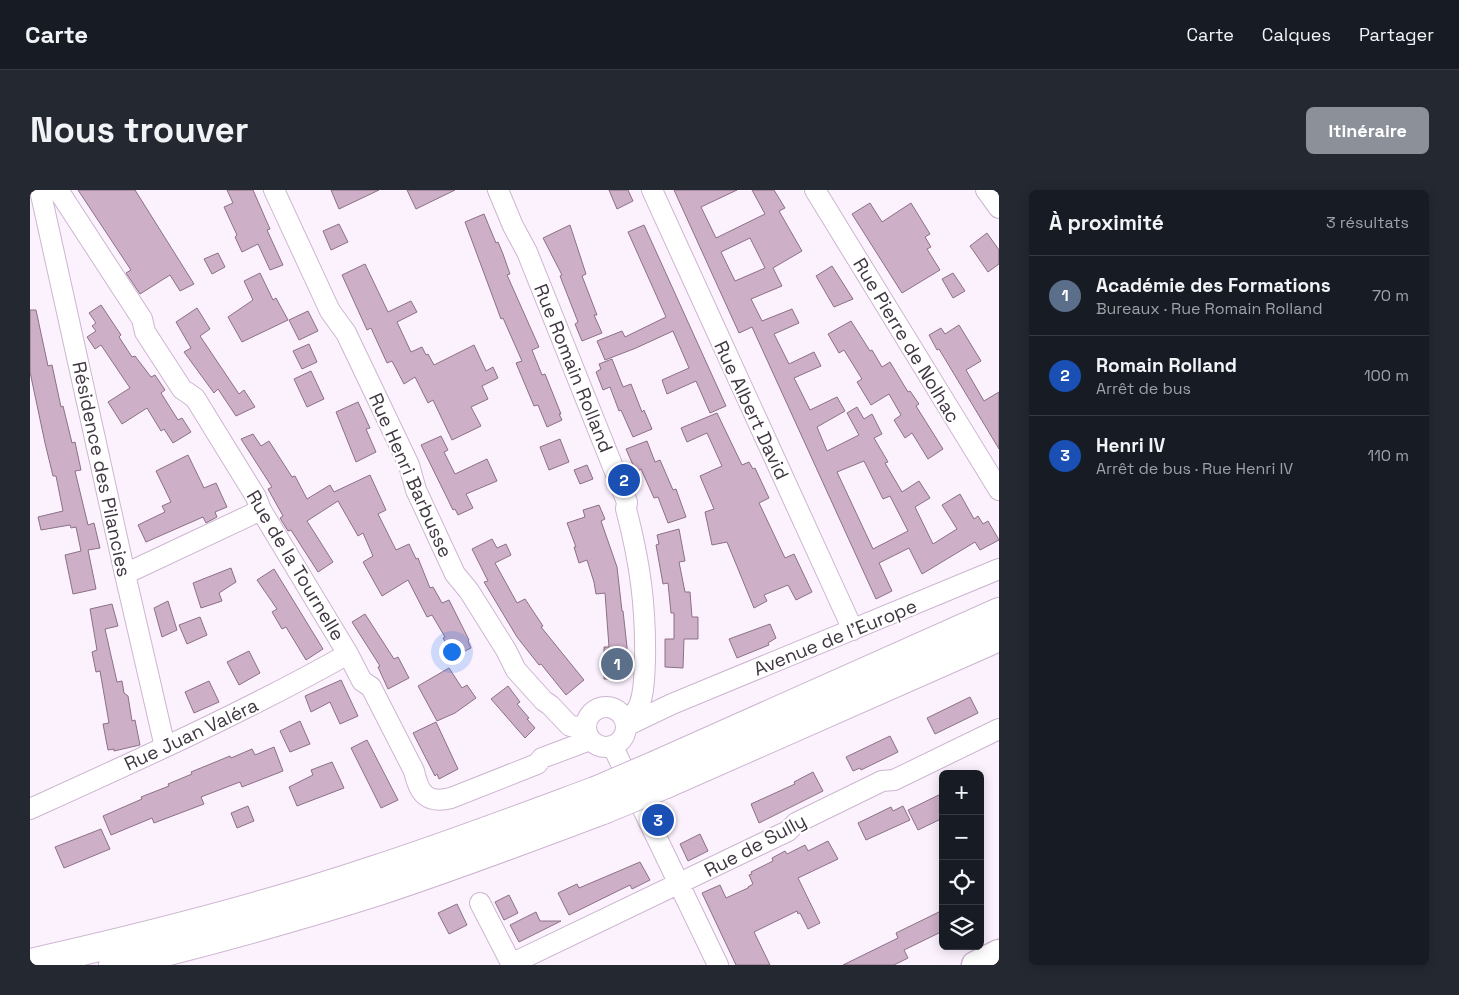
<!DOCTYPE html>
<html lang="fr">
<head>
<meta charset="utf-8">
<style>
  body { margin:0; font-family:"Space Grotesk",sans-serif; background:#242831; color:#f1f3f6 }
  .controls { position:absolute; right:15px; bottom:15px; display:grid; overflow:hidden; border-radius:8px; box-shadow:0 2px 12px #0003 }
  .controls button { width:45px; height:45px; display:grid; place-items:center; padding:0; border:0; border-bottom:1px solid #363941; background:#171b24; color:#f1f3f6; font:25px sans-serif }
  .you { position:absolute; left:421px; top:461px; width:18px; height:18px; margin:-12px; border:4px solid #fff; border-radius:50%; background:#1a73e8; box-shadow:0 0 0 8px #1a73e833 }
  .badge { display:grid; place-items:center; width:32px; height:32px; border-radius:50%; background:#8c9099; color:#fff; font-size:16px; font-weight:700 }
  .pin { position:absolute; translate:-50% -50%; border:2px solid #fff; box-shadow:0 1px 5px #0006 }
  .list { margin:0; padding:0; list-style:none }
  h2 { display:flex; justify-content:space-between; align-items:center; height:65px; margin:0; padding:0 20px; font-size:21px }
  h2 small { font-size:16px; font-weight:400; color:#9ea1a6 }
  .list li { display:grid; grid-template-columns:32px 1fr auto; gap:15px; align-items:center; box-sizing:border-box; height:80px; padding:0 20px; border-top:1px solid #363941 }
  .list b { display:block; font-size:19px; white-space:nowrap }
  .list p { margin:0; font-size:16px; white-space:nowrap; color:#9ea1a6 }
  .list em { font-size:16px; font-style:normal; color:#9ea1a6 }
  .icon { flex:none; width:28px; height:28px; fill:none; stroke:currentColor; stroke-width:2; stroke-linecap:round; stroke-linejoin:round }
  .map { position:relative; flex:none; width:969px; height:775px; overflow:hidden; border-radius:8px }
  header { display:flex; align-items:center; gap:30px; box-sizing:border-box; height:70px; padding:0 25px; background:#171b24; border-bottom:1px solid #363941 }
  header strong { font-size:24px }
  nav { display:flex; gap:28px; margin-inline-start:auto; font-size:18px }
  .intro { display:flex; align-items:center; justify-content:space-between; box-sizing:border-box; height:120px; padding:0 30px }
  h1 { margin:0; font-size:35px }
  .button { padding:12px 22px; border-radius:8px; background:#8c9099; color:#fff; font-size:18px; font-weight:700 }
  main { display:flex; gap:30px; padding:0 30px }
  aside { flex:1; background:#171b24; border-radius:8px; box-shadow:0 2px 12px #0003 }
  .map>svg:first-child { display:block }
</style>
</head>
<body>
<header>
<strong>Carte</strong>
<nav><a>Carte</a><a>Calques</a><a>Partager</a></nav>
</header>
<div class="intro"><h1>Nous trouver</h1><a class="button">Itinéraire</a></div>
<main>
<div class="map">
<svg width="969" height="775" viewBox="0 0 969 775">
  <rect width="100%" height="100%" fill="#fcf2fe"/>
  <path fill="#cdafc7" stroke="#8c7086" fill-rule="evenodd" d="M48 0H105L164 94 150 101 140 85 110 104 96 83 101 80Z
    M197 0H223L240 39 237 40 253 75 240 80 228 54 212 62 205 47 207 45 194 17 203 13Z
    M301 0H349L309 19Z
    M377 0H425L386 19Z
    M579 0H598L603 11 587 19Z
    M644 0H707L671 17 686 48 735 24 722 0H744L755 18 749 21 772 61 743 78 752 96 721 109 732 131 762 119 769 133 744 144 759 174 784 162 791 176 764 188 780 220 807 207 815 221 787 237 797 261 829 245 817 223 827 217 834 229 842 224 852 244 844 248 858 272 855 273 872 302 889 291 900 308 885 317 903 354 927 339 912 315 930 304 944 329 948 326 953 334 958 331 969 350 950 360 945 352 892 384 879 358 849 373 862 401 846 409 722 137 709 143ZM720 48 735 78 705 91 691 62ZM834 271 853 309 860 306 878 341 843 359 807 282Z
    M840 13 852 32 881 13 900 44 895 47 901 57 897 59 910 80 872 103 822 24Z
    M454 24 466 53 468 52 473 64 480 84 477 85 509 157 502 160 512 185 515 184 531 224H529L532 230 517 237 508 215 504 216 486 173 492 171 473 128 471 129 435 32Z
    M309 34 318 52 301 60 293 41Z
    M540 35 556 84 552 86 567 125H564L572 143 552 151 545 134 548 132 530 86 532 85 513 48Z
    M614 35 696 216 680 223 666 191 637 204 632 190 659 178 643 141 606 158 575 170 567 151 592 141 595 147 636 127 598 42Z
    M957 43 969 60V74L958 82 940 56Z
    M188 63 195 77 182 84 174 69Z
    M335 74 358 122 381 111 387 122 367 132 381 162 392 157 396 165 398 164 404 175 444 155 456 181 463 177 468 188 452 196 458 209 441 217 451 236 422 250 403 210 398 213 385 187 374 194 362 171 357 173 341 138 337 140 312 85Z
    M802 76 823 109 804 117 786 86Z
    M230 83 243 110 246 108 258 130 212 152 198 127 223 110 214 91Z
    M923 83 935 101 923 108 912 89Z
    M71 115 91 145 89 147 102 167 105 166 121 187 125 185 135 200 131 203 148 230 152 228 161 242 143 253 134 239 131 241 117 218 92 234 78 212 100 198 71 155 65 159 57 147 66 141 62 136 66 133 59 123Z
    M167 118 180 139 170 146 209 204 214 200 225 217 206 226 188 199 184 203 154 162 161 158 146 132Z
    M0 120H6L18 176 22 175 31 217 33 216 42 253 45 252 51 280 45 281 58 335 64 333 70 358 58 360 66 399 43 404 35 365 51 361 46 337 41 338 40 335 11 340 8 327 33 321 26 286H23L15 253 0 182Z
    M278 121 288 141 269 150 259 130Z
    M821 131 840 161 842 160 852 177 860 172 878 202 880 201 889 214 886 216 913 259 898 269 882 243 875 248 864 230 871 225 859 204 841 215 827 192 832 189 814 160 809 163 798 144Z
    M929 135 951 171 936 180 954 211 969 202V259L909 159 907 160 899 145 911 138 915 144Z
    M279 154 287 172 272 179 263 161Z
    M582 169 593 197 601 194 612 222 614 220 622 239 603 247 591 220 589 221 580 197 573 200 566 182 571 179 569 174Z
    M281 181 294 209 277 217 264 189Z
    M328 212 340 238 336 239 346 262 326 272 306 222Z
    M687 223 712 275 719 272 723 279 725 278 739 308 729 313 755 368 764 364 782 402 766 410 758 395 734 405 737 411 724 418 697 352 682 355 675 322 684 319 670 286 692 276 677 243 657 252 651 238Z
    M223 244 231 256 239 251 262 287 265 286 277 309 300 295 304 302 340 285 356 320 348 324 366 360 379 354 386 369 388 368 400 398 403 397 412 413 419 410 439 450 438 451 441 458 423 467 413 448 415 447 402 425 397 427 378 390 352 406 333 372 343 366 333 343 328 346 308 311 277 331 303 372 288 382 261 340 258 341 250 328 253 326 238 299 242 297 211 249Z
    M411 246 418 260 414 262 425 284 457 269 467 291 436 304 443 318 428 325 425 319 423 320 391 255Z
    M530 249 539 272 519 280 510 257Z
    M617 251 625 272 630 270 643 300 646 299 656 327 638 333 628 307 624 308 611 279 606 282 596 259Z
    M158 265 174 298 186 293 197 317 185 322 187 327 176 333 173 327 116 352 108 335 135 322 132 316 141 312 126 281Z
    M557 275 563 289 550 294 544 280Z
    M569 315 575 329 571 331 587 377 592 421H593L597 457 595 489H574V457H579L575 403 566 404 564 392 557 370 549 373 544 357H546L537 333 555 327 553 320Z
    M649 339 655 371 649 372 655 402H660L662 427H668V449H654L653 478 635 477V449H644V423H641L638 393 633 394 626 355 629 354 627 345Z
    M462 349 467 358 476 354 481 365 465 373 487 413 495 409 513 436 511 437 554 490 536 505 511 474 509 475 487 447 454 392 458 391 442 359Z
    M201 378 206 392 189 403 192 411 171 418 163 393Z
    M244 379 293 459 276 470 256 437 252 439 242 422 247 419 227 390Z
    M138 411 147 440 132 447 124 418Z
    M82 414 88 436 75 439 87 492 92 491 94 503 98 506 102 531 105 530 110 555 84 561V559L78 560 73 534 79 533 70 481 66 482 62 462 67 460 60 419Z
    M335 424 364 469 368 467 379 488 358 499 348 477 350 476 322 432Z
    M170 427 177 445 157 454 149 435Z
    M740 434 746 448 738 453 739 455 707 468 699 449Z
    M219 461 230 483 209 495 197 472Z
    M419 478 432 498 437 495 446 508 425 523 407 531 388 496Z
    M311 490 328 526 310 534 300 512 281 522 275 506Z
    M179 491 189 512 164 523 155 502Z
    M478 496 490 512 487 514 499 528 497 529 505 538 495 548 461 509Z
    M940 507 948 523 905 544 897 528Z
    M270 531 280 554 260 562 250 541Z
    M406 532 428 579 409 589 407 584 405 586 383 543Z
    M860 546 868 562 831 580 830 578 823 581 816 567Z
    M337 550 368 610 351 618 321 558Z
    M244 557 253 581 212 597 210 592 202 595 171 607 174 614 124 633 122 628 81 645 73 626 112 609 111 607 139 596 138 594 162 584 161 582 200 566 201 568 222 559 225 565Z
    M302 572 314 598 267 616 259 597 283 585 281 580Z
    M783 582 793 601 729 633 721 614 765 594 764 592Z
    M913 603V628L888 640 878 620Z
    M218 616 224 631 207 638 201 623Z
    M873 616 880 630 836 650 828 633 861 617 863 621Z
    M71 639 80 659 34 678 25 657Z
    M670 644 678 661 658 671 650 654Z
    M798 651 808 669 768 688 790 733 778 739 770 723 768 724 767 721 724 742 740 775H706L672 703 690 695 696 708 718 698V697L723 694 719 685 722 684 721 682 743 671 742 668 755 661 757 664 775 655 778 661Z
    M610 672 620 690 602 699 600 695 539 725 528 703 547 694 549 698Z
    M479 705 488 723 474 730 465 712Z
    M427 714 437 735 419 744 408 723Z
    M913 720V741L874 760 878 768 864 775H813L868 748 866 743Z
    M506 722 510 731H531L489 752 480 735Z"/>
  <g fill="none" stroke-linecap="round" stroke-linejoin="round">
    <g stroke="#cdb5d1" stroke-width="22">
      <path id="minor" d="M10 0 95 384 135 557
        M28 0 112 129 115 142 152 199 165 208 226 307 231 320 318 464 332 491 341 497 384 581C389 604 397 614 421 608L507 574 512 568 560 550
        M244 0 300 121 316 143 379 275 386 300 425 384 439 401 476 460 486 480 514 511 520 515 540 536 555 537
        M468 0 483 36 497 62 597 312 596 319C610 372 616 416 615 471 614 485 615 499 610 513 607 521 601 528 596 536
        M622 0 823 440
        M785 0 969 300
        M956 0 969 18
        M95 384 231 320
        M556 537a20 20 0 1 1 40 0a20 20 0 1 1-40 0Z
        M596 536 642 514 969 379
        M583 557 688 775
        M0 619C108 570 215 522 318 464
        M450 713 482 775
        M481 774 758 641 766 633 852 591 864 590 969 539"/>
    </g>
    <g stroke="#cdb5d1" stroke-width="29">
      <path id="major" d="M945 775 969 763"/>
    </g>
    <g stroke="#cdb5d1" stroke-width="30">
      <path id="highway" d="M628 574 969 422
        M636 594 969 447
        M0 773C116 747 231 718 344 680 418 656 492 628 565 601
        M83 775C173 753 261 729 349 701 424 676 499 648 573 620"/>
    </g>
    <use href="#minor" stroke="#fff" stroke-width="20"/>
    <use href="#major" stroke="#fff" stroke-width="26"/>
    <use href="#highway" stroke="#fff" stroke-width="28"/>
    <g stroke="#cdb5d1" stroke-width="30" stroke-linecap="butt">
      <path id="highway-bridge" d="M565 601 628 574
        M573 620 636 594"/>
    </g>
    <use href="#highway-bridge" stroke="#fff" stroke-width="28"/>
  </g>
  <g text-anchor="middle" stroke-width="4.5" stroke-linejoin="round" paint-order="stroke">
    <g font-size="19" fill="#403742" stroke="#fff">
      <text transform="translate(877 150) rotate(59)" y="7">Rue Pierre de Nolhac</text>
      <text transform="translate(544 178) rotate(68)" y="7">Rue Romain Rolland</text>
      <text transform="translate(722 220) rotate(65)" y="7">Rue Albert David</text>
      <text transform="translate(72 279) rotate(78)" y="7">Résidence des Pilancies</text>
      <text transform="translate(381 285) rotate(66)" y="7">Rue Henri Barbusse</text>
      <text transform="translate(266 375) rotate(59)" y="7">Rue de la Tournelle</text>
      <text transform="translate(805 447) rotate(-22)" y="7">Avenue de l'Europe</text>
      <text transform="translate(161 544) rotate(-25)" y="7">Rue Juan Valéra</text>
      <text transform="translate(725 655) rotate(-28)" y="7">Rue de Sully</text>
    </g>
  </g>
</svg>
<div class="controls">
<button>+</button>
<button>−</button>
<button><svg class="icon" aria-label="locate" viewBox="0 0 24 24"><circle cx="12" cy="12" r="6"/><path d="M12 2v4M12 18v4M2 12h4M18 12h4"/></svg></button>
<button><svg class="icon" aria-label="layers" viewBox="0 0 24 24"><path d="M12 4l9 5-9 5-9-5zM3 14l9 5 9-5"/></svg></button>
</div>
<div class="you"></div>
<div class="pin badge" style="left:587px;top:474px;background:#5c6f8a">1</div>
<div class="pin badge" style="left:594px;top:290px;background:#1a4fb4">2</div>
<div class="pin badge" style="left:628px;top:630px;background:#1a4fb4">3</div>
</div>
<aside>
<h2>À proximité<small>3 résultats</small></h2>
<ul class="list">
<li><span class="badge" style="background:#5c6f8a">1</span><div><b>Académie des Formations</b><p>Bureaux · Rue Romain Rolland</p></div><em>70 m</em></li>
<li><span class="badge" style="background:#1a4fb4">2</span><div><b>Romain Rolland</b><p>Arrêt de bus</p></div><em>100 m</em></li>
<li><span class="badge" style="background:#1a4fb4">3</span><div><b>Henri IV</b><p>Arrêt de bus · Rue Henri IV</p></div><em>110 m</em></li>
</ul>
</aside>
</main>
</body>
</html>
